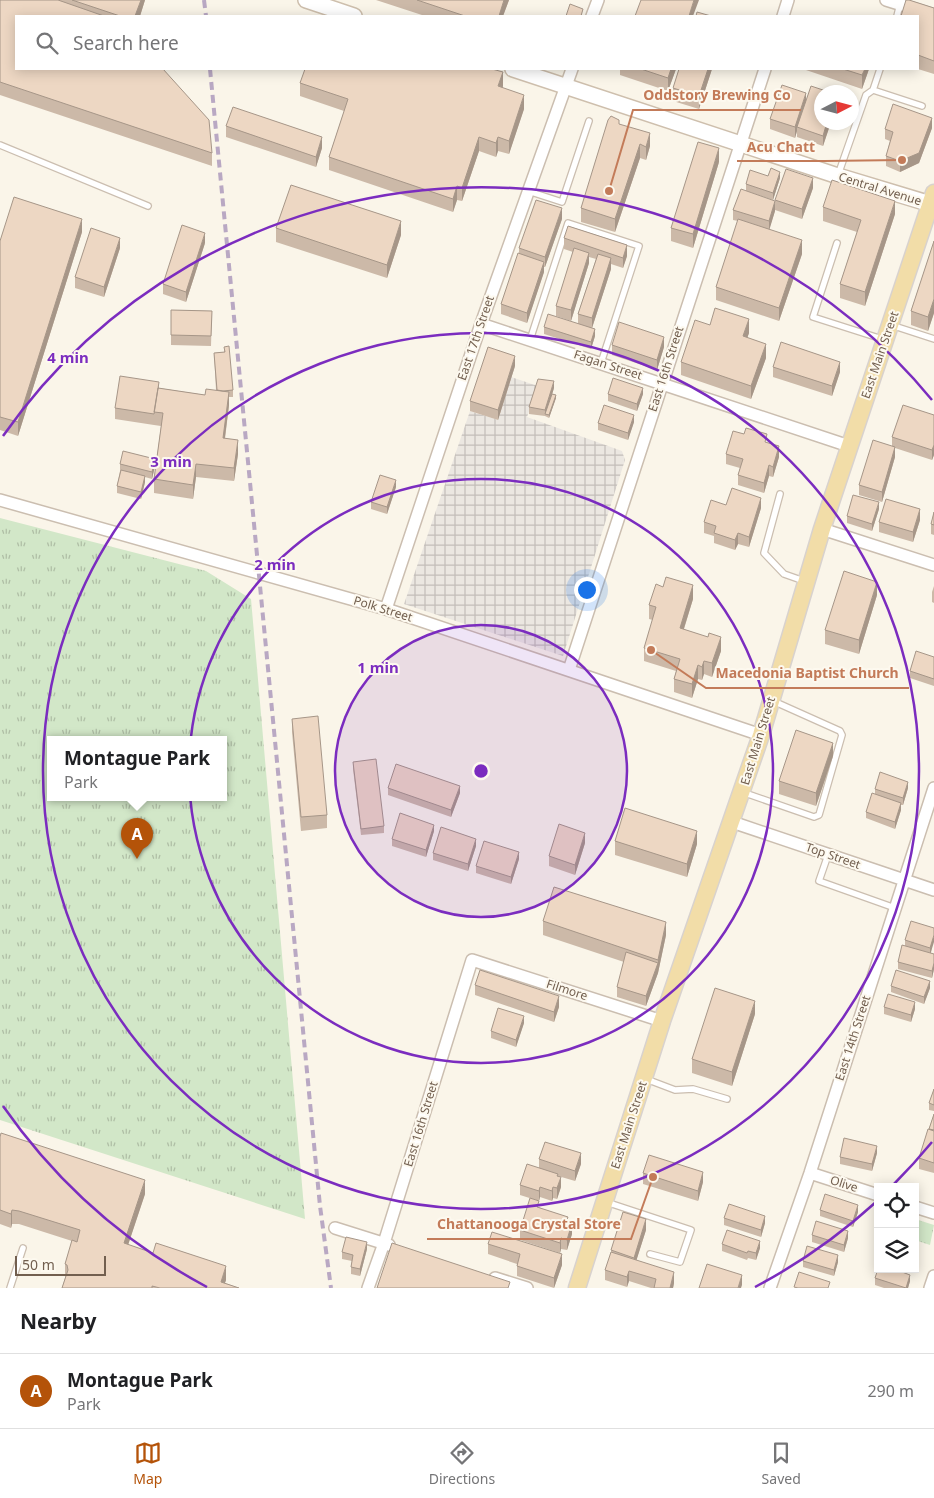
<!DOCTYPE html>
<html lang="en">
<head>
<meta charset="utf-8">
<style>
  body { margin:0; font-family:"Noto Sans",sans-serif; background:#f6f6f6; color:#202124 }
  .controls { position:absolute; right:15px; bottom:15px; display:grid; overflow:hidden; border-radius:0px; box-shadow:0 2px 12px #0003 }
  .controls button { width:45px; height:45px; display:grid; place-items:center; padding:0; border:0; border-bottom:1px solid #e0e0e0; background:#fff; color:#202124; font:25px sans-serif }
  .compass { position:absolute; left:814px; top:85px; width:45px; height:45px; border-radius:50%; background:#fff; box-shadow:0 2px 12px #0003; rotate:84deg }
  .scale { position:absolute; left:15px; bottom:12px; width:91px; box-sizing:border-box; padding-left:5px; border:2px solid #725f4f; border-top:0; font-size:14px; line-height:18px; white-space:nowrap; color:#725f4f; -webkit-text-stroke:4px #fdf9ef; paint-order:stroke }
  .you { position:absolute; left:586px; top:589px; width:18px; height:18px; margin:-12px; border:4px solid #fff; border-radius:50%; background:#1a73e8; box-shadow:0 0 0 8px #1a73e833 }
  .badge { display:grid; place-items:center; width:32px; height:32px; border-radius:50%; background:#b45309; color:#fff; font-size:16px; font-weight:700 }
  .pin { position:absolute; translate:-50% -41px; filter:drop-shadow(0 1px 2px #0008) }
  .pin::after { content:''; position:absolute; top:26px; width:18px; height:15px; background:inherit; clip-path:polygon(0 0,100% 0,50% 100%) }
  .popup { position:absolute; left:47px; top:736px; width:180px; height:65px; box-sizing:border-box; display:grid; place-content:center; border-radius:0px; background:#fff; filter:drop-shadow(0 1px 4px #0005); font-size:16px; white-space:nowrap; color:#757577 }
  .popup b { font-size:19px; color:#202124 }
  .popup::after { content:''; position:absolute; left:50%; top:100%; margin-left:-10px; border:10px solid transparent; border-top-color:#fff }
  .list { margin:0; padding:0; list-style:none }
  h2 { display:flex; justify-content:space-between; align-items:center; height:65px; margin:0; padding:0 20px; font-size:21px }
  h2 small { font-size:16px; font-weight:400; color:#757577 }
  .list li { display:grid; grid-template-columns:32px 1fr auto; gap:15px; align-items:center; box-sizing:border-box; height:75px; padding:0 20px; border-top:1px solid #e0e0e0 }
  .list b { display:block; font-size:19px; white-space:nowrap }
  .list p { margin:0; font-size:16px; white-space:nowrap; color:#757577 }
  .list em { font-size:16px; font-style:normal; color:#757577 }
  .icon { flex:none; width:28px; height:28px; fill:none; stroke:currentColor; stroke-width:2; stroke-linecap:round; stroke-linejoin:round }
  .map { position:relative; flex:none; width:934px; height:1288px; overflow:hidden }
  .search { position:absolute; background:#fff; box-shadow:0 2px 12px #0003; left:15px; right:15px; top:15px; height:55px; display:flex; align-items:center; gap:12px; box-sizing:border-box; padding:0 18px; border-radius:0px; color:#757577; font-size:19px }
  .sheet { height:140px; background:#fff }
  nav { display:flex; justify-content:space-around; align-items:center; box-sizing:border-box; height:70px; border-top:1px solid #e0e0e0; background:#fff; font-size:14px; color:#757577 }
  nav a { display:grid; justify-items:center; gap:2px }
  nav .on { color:#b45309 }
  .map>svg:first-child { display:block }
</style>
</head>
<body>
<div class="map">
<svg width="934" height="1288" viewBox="0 0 934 1288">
  <defs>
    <pattern id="industrial-grid" width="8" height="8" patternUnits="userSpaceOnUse" patternTransform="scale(1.25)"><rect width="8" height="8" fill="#ebe7e1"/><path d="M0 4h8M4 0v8" fill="none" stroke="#c3beb9"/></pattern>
    <pattern id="park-tufts" width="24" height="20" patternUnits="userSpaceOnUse" patternTransform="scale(1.25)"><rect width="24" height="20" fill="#d2e7c8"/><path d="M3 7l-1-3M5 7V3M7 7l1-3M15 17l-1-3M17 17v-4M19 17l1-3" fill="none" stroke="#afbea5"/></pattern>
  </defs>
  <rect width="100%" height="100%" fill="#faf5e9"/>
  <path fill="url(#industrial-grid)" d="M511 377 538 386 527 417 622 451 625 460 563 656 404 604 470 411 498 420Z"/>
  <path fill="url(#park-tufts)" fill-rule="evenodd" d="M0 518 206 571 251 599 305 1219 0 1120ZM51 740H223V798H51Z
    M915 1219 934 1225 930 1245 915 1240Z"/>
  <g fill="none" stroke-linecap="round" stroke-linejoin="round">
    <g stroke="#cbbeb0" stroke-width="8">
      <path id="service" d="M897 16 900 4
        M873 90 922 106
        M0 145 148 206
        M838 175 866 95 873 90 880 69
        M528 191 562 202 589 121
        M837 243 813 317 882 339
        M891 325 934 339
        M530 340 568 223 639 246 601 363
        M780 494 764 553 784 574 804 581
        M742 792 814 817 819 815 842 735 840 731 773 701
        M828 855 819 881 895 908
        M646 1079 675 1090 693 1089 727 1099
        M606 1202 691 1230 680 1262 650 1254
        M10 1288 23 1248"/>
    </g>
    <g stroke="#cbbeb0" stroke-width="14">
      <path id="minor" d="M886 0 934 15
        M592 16 598 0
        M783 16 788 0
        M481 324 849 446
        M0 500 386 609 761 735
        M822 529 934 565
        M386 609 481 324 572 69
        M569 670 765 69
        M732 822 934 890
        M810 1173 878 1195
        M915 1207 934 1213
        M335 1228 389 1245
        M495 1278 527 1288
        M368 1288 384 1243 472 960 662 1021
        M770 1288 810 1173 934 788
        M930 1288 934 1276"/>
    </g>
    <g stroke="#cebfad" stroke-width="18">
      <path id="secondary" d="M306 0 354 16
        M513 69 838 176 934 205"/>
    </g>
    <g stroke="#d8d2ce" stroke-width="19">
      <path id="primary" d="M577 1288 662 1021 761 735 822 529 934 193"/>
    </g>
    <use href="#service" stroke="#fff" stroke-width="5.5"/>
    <use href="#minor" stroke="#fff" stroke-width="11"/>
    <use href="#secondary" stroke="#fff" stroke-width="15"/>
    <use href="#primary" stroke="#f2dda8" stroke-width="16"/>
    <path stroke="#b9a8c3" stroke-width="4" stroke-dasharray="8 5" stroke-linecap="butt" d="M204 0 206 16
      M210 69 320 1206 331 1288"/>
  </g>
  <path fill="#ccb9a8" d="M0 0H145L140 16H16L212 153V166L0 95Z
    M376 0H509L503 16H425Z
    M934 8V74L918 69V16Z
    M620 69H676L668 91 620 75Z
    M712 69 699 109 673 101V88Z
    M803 69H869L862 89Z
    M300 83 503 86 502 88 524 109 509 154 498 151 496 157 479 151 462 201 457 200 453 212 329 170V157L344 111 300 96Z
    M806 100 822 122H831L823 146 797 137V131L795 138 770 129V119Z
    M619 124 650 146 646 160 640 158 615 232 581 222V208Z
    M226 126 322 148 316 167 226 137Z
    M932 128 919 163 900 172 886 166V156L890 141 885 139V129Z
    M719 162 693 248 671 241V228Z
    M768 176 780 178 773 200 746 191 775 211 769 229 802 254 779 321 716 300V287L738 221 733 220V210L746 191V184Z
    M813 188 802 219 775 210V200Z
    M823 207 895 214 865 306 840 298V284L857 232 823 221Z
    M562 219 545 267H544V272L527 323 501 314V304L519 253V248Z
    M276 228 401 235 387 278 276 242Z
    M82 232 18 436 0 430V241Z
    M564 238 627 256 623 268 611 264V269L592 328 595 336 591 349 544 334V327L578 324V314L596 259 589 257V263L571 321 556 316V306L573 252 564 249Z
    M934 241V313L928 331 911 325V311Z
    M205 243 186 302 163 294V284Z
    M120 248 104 297 75 288V277Z
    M171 310 212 311 211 346 171 345Z
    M710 325 749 333 747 338 766 358 751 399 681 375V362Z
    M612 345 664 347 657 370 612 355Z
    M224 347 233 390V397H229V405L225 439 238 454 234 481 196 477 193 499 154 493V479L161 426 154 425V419V425L115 419V408L159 388 205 395 216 390 214 353 224 352Z
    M515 366 498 420 470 411V401Z
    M773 367 840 372 832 396 773 377Z
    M554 388 552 394 556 398 549 418 545 416 529 414V407Z
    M608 394H643L637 411 608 401Z
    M934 415V455L932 460 895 448V457L882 502 859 495V485L892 446V437Z
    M634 422 628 440 598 430V423Z
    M767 443 779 457 773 477 769 476 764 493 738 485V475L740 468 726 464V454Z
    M120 464 155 466 152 479 145 477V482L141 499 117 493V486L120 471Z
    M396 487 387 514 371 509V502Z
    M726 505 761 508 749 547 738 544 735 550 714 543V536L704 533V522Z
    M879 509 872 531 847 523V516Z
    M934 512V535L931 534V524Z
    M920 520 913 542 879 532V522Z
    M934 586V603L932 602V592Z
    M877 595 859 654 825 644V630Z
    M693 599 684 629 721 651 712 677 704 674 702 680 698 679 692 698 674 692V679L676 671 644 661V648L653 620 649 619V605Z
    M934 657V686L910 678V671Z
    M292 719 327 815V828L301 831 292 732Z
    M833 756 816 806 779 794V781Z
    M353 762 384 826V833L361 835 353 769Z
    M388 788 460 793 451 817 388 795Z
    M908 788 903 805H901V810L895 829 866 818V812L875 794V789Z
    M434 831 426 857 392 846V839Z
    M615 841 697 844 687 877 615 855Z
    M585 843 575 875 549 866V856Z
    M476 846 468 871 433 860V853Z
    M519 859 511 884 476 873V866Z
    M543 921 666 935 658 973 646 1006 617 997V987L624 962 543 935Z
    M934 928 931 953 934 954V969L932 978 898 969V962L905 946V940Z
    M475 985 559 1007 554 1022 475 995Z
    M891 986 930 988 924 1004 891 992Z
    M884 1007 915 1009 911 1022 884 1014Z
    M755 1014 732 1086 692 1073V1059Z
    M524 1023 516 1047 491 1038V1031Z
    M934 1089V1111L929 1110V1103Z
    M934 1114V1173L919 1169V1158Z
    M0 1137 145 1194 128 1245 226 1280 225 1283 239 1288H62L65 1278V1264L72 1241 19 1224H12L11 1228 0 1224Z
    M877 1153 872 1171 840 1164V1157Z
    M539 1159 581 1164 575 1181 558 1176 561 1187 557 1199 553 1198 552 1201 540 1197 539 1201 520 1195V1185L539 1168Z
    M643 1173 703 1182 698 1201 643 1184Z
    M539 1207 568 1222 572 1234 567 1250 561 1249 560 1253 520 1240V1230Z
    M820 1210 858 1212 853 1227 820 1216Z
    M724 1218 765 1223 761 1237 724 1225Z
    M646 1230 636 1261 674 1283 673 1288H651L629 1281 627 1287 605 1280V1270L611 1253V1250Z
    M812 1235 848 1238 844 1252 812 1242Z
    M488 1244 562 1265 554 1288 517 1276V1264L488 1254Z
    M722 1244 760 1248 756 1260 748 1258 747 1260 722 1251Z
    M367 1249 360 1276 351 1274V1267L352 1261 342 1259V1252Z
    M803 1261 838 1262 834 1276 803 1267Z
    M875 1278 910 1281 908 1288H884L875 1285Z"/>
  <path fill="#a69688" d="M141 0H145L140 16H135Z
    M504 0H509L503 16H499Z
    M694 0H699L693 16H689Z
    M671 69H676L668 91V78Z
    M708 69H712L699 109V96Z
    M865 69H869L862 89V75Z
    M503 72V86L498 100V86Z
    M806 93V104L797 127V131L795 138V127Z
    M524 95V109L509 154V141Z
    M932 118V128L919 163 900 172V161Z
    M827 122H831L823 146V136Z
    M650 133V146L646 160V147Z
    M322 137V148L316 167V157Z
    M479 137V151L462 201V188Z
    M498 137V151L496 157V143Z
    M640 144V158L615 232V219Z
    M719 148V162L693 248V234Z
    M780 172V178L773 200V193Z
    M813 178V188L802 219V209Z
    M457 186V200L453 212V199Z
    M775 201V211L769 231V221Z
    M895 201V214L865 306V292Z
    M562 208V219L545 267V257Z
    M82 219V232L18 436V422Z
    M401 221V235L387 278V265Z
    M205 233V243L186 302V292Z
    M120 238V248L104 297V287Z
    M802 240V254L779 321V308Z
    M627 245V256L623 268V258Z
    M589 253V263L571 321V310Z
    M611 258V269L592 328V318Z
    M544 262V272L527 323V313Z
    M934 299V313L928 331V317Z
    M749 319V333L743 350V336Z
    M595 329V336L591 349V342Z
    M664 337V347L657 370V360Z
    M766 344V358L751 399V386Z
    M515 356V366L498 420V410Z
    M840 362V372L832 396V386Z
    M554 381V388L546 414H545V417V410Z
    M159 382V392L154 412V425V414Z
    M643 388V394L637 411V404Z
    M229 392V405L223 452V438Z
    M556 395V398L549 418V415Z
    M634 415V422L628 440V433Z
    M238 440V454L234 481V468Z
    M934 445V455L932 460V450Z
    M779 446V457L773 477V467Z
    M895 447V457L882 502V492Z
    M155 459V466L152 479V472Z
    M196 464V477L193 499V485Z
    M769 465V476L764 493V483Z
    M145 476V482L141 499V492Z
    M396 480V487L387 514V507Z
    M761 498V508L749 547V537Z
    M879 502V509L872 531V524Z
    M920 509V520L913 542V532Z
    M738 533V544L735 550V540Z
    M877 582V595L859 654V640Z
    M693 585V599L680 641V628Z
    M721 637V651L712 677V663Z
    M704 661V674L702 680V667Z
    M698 665V679L692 698V684Z
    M833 743V756L816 806V793Z
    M908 782V788L903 805V798Z
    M460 786V793L451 817V810Z
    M901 803V810L895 829V822Z
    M434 825V831L426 857V850Z
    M697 831V844L687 877V864Z
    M585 833V843L575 875V865Z
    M476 839V846L468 871V864Z
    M519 852V859L511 884V877Z
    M666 922V935L658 973 646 1006V996L658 963V960Z
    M934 935V942L930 955V948Z
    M934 963V969L932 978V971Z
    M930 981V988L924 1004V997Z
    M559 996V1007L554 1022V1012Z
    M755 1001V1014L732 1086V1072Z
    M915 1002V1009L911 1022V1015Z
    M524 1016V1023L516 1047V1040Z
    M877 1146V1153L872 1171V1164Z
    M581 1153V1164L575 1181V1171Z
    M703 1172V1182L698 1201V1191Z
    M561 1177V1187L557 1199V1188Z
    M145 1180V1194L124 1257V1243Z
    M540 1187V1197L539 1201V1191Z
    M553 1187V1198L552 1201V1191Z
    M858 1205V1212L853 1227V1221Z
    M12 1210V1224L11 1228V1214Z
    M765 1216V1223L761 1237V1230Z
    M646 1219V1230L634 1268V1258Z
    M572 1223V1234L567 1250V1240Z
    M848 1231V1238L844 1252V1245Z
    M561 1238V1249L560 1253V1243Z
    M760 1241V1248L756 1260V1253Z
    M367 1242V1249L360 1276V1269Z
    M562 1254V1265L554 1288V1278Z
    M838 1255V1262L834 1276V1270Z
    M226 1266V1280L223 1288 221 1282Z
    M629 1271V1281L627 1287V1277Z
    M674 1272V1283L673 1288H670Z
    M742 1275V1285L741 1288H738Z
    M910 1275V1281L908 1288H906Z"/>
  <path fill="#edd7c3" stroke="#a69688" d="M0 0H58L104 16H16V69H163L209 120 212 153 0 82Z
    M72 0H141L135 16H120Z
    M417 0H504L499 16H465Z
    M641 0H694L689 16H635Z
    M906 0H909L934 8V61L918 55V16H901Z
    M570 4 583 9 581 16H566Z
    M697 12 711 16H696Z
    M305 69H492L503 72 498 86 524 95 509 141 498 137 496 143 479 137 462 188 457 186 453 199 329 157 348 99 300 83Z
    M641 69H671L668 78Z
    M679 69H708L699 96 673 88Z
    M843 69H865L862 75Z
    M782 85 806 93 795 127 770 119Z
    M811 86 829 92H822V122H827L823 136 797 127Z
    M893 104 932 118 919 153 900 161 886 156 893 132 885 129Z
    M233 107 322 137 316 157 226 126Z
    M611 116 619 120V124L650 133 646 147 640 144 615 219 581 208 608 120Z
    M698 142 719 148 693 234 671 228Z
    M771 168 780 172 773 193 746 184 750 170 768 176Z
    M786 169 813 178 802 209 775 200Z
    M832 180 895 201 865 292 840 284 861 220 823 207Z
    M291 185 401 221 387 265 276 228Z
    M741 189 775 201 769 221 733 210Z
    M14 197 82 219 18 422 0 417V241Z
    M536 200 562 208 545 257 519 248Z
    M738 219 802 240 779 308 716 287Z
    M182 225 205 233 186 292 163 284Z
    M568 226 627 245 623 258 564 238Z
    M91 228 120 238 104 287 75 277Z
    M934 241V299L928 317 911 311Z
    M574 248 589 253 571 310 556 306Z
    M518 253 544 262 527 313 501 304Z
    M598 254 611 258 592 318 578 314Z
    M715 308 749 319 743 336 766 344 751 386 681 362 695 320 710 325Z
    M171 310 212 311 211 336 171 335Z
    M548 314 595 329 591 342 544 327Z
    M619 322 664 337 657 360 612 345Z
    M781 342 840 362 832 386 773 367Z
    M229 346 233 390 223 391 217 390 214 353 225 352 224 347Z
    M488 347 515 356 498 410 470 401Z
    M120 376 159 382 154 414 115 408Z
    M613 378 643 388 637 404 608 394Z
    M538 379 554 381 545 410 529 407Z
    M158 388 205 395 206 389 229 392 223 438 238 440 234 468 196 464 193 485 154 479 163 413 154 412Z
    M552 394 556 395 549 415 545 414Z
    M604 405 634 415 628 433 598 423Z
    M903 405 934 415V445L932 450 892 437Z
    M746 428 767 434 765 442 779 446 773 467 769 465 764 483 738 475 743 459 726 454 733 431 744 434Z
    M873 440 895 447 882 492 859 485Z
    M123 451 155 459 152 472 120 464Z
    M121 470 145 476 141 492 117 486Z
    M380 475 396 480 387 507 371 502Z
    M732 488 761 498 749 537 738 533 735 540 714 533 716 526 704 522 711 500 726 505Z
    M853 495 879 502 872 524 847 516Z
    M886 499 920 509 913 532 879 522Z
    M934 512V525L931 524Z
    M844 571 877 582 859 640 825 630Z
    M666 577 693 585 680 628 708 637 709 633 721 637 712 663 704 661 702 667 698 665 692 684 674 679 680 659 644 648 656 607 649 605 656 584 663 587Z
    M916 651 934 657V679L910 671Z
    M318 716 327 815 301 817 292 719Z
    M796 730 833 743 816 793 779 781Z
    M376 759 384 826 361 829 353 762Z
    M396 764 460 786 451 810 388 788Z
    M880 772 908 782 903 798 875 789Z
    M872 793 901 803 895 822 866 812Z
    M625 808 697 831 687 864 615 841Z
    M400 813 434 825 426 850 392 839Z
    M559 824 585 833 575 865 549 856Z
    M441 827 476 839 468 864 433 853Z
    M484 841 519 852 511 877 476 866Z
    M554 887 666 922 658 960 543 921Z
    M911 921 934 928V935L930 948 905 940Z
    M902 945 934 954V963L932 971 898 962Z
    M626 952 658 963 646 996 617 987Z
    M480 970 559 996 554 1012 475 985Z
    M896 970 930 981 924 997 891 986Z
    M715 988 755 1001 732 1072 692 1059Z
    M888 994 915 1002 911 1015 884 1007Z
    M498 1008 524 1016 516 1040 491 1031Z
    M934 1089V1105L929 1103Z
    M934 1114V1130L929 1129Z
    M928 1129 934 1131V1163L919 1158Z
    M1 1133 145 1180 124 1243 153 1253 156 1243 226 1266 221 1282 239 1288H160L152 1286V1288H62L68 1270 67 1265 65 1264 72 1240 77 1242 80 1230 19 1211 12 1210 11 1214 0 1210V1137Z
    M844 1138 877 1146 872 1164 840 1157Z
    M545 1142 581 1153 575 1171 539 1159Z
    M649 1155 703 1172 698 1191 643 1173Z
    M527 1164 558 1174 557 1176 561 1177 557 1188 553 1187 552 1191 540 1187 539 1191 520 1185Z
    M825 1194 858 1205 853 1221 820 1210Z
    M530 1198 539 1201 537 1207 568 1217 566 1222 572 1223 567 1240 561 1238 560 1243 520 1230Z
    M729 1204 765 1216 761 1230 724 1218Z
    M623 1212 646 1219 634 1258 611 1250Z
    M816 1221 848 1231 844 1245 812 1235Z
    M727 1230 760 1241 756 1253 748 1251 747 1253 722 1244Z
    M492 1232 562 1254 554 1278 517 1266 520 1254 488 1244Z
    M346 1237 367 1242 360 1269 351 1267 353 1255 342 1252Z
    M392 1243 510 1282 508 1288H377Z
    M807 1246 838 1255 834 1270 803 1261Z
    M611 1252 674 1272 670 1288H654L656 1279 629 1271 627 1277 605 1270Z
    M707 1264 742 1275 738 1288H699Z
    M878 1269H894L910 1275 906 1288 875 1278Z
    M799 1272 830 1282 828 1288H798L794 1287Z"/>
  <circle cx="481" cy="771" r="146" fill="#7b2cbf" fill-opacity=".12"/>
  <g fill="none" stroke="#7b2cbf" stroke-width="2.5">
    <circle cx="481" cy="771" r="146"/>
    <circle cx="481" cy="771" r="292"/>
    <circle cx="481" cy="771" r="438"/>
    <path d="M932 1142A584 584 0 0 1 894 1184M876 1202A584 584 0 0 1 755 1287M207 1287A584 584 0 0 1 3 1106M3 436A584 584 0 0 1 932 400"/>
  </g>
  <g text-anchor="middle" stroke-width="4" stroke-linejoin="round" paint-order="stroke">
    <g font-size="12" fill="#725f4f" stroke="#fdf9ef">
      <text transform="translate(880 189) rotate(17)" y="4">Central Avenue</text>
      <text transform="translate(476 338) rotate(-71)" y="4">East 17th Street</text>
      <text transform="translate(880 355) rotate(-71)" y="4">East Main Street</text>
      <text transform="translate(608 365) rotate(18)" y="4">Fagan Street</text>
      <text transform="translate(666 369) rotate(-72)" y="4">East 16th Street</text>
      <text transform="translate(383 609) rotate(17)" y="4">Polk Street</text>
      <text transform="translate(758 741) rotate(-73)" y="4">East Main Street</text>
      <text transform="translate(833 856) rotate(19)" y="4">Top Street</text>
      <text transform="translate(567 990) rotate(18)" y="4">Filmore</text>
      <text transform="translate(853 1038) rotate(-72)" y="4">East 14th Street</text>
      <text transform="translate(421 1124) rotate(-73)" y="4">East 16th Street</text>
      <text transform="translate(629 1125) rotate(-72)" y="4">East Main Street</text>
      <text transform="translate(844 1184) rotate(18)" y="4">Olive</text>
    </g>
  </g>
  <circle cx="481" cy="771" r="8" fill="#7b2cbf" stroke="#fdf9ef" stroke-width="2.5"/>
  <g font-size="15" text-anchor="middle" font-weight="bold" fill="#7b2cbf" stroke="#fdf9ef" stroke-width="4" stroke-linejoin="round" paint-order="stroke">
    <text x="68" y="363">4 min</text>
    <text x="171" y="467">3 min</text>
    <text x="275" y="570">2 min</text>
    <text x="378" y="673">1 min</text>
  </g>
  <path fill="none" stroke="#c37b59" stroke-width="2" d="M609 191L633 110H801M902 160L825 161H737M651 650L706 688H909M653 1177L631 1239H427"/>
  <g fill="#c37b59" stroke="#fdf9ef" stroke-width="2">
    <circle cx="609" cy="191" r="5"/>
    <circle cx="902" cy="160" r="5"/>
    <circle cx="651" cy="650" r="5"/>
    <circle cx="653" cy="1177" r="5"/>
  </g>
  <g font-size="14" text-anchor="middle" font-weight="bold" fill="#c37b59" stroke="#fdf9ef" stroke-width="4" stroke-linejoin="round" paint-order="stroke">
    <text x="717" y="100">Oddstory Brewing Co</text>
    <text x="781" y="152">Acu Chatt</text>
    <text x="807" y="678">Macedonia Baptist Church</text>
    <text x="529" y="1229">Chattanooga Crystal Store</text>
  </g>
</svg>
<div class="controls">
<button><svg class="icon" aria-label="locate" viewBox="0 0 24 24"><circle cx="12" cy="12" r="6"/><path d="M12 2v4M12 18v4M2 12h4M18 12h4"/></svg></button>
<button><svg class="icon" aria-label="layers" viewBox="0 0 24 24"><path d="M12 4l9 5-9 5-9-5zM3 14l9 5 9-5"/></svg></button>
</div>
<svg class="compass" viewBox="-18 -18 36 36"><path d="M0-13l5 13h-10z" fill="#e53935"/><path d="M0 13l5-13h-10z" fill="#757577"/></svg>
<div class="scale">50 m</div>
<div class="you"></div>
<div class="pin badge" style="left:137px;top:859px">A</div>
<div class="popup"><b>Montague Park</b>Park</div>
<div class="search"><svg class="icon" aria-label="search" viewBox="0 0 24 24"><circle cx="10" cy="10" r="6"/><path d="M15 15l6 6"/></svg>Search here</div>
</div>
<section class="sheet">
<h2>Nearby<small></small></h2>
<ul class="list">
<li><span class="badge">A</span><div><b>Montague Park</b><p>Park</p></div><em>290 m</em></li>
</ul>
</section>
<nav>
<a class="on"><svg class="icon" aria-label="map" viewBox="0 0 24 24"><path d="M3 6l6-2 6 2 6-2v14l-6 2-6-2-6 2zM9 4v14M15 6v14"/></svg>Map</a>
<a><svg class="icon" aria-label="directions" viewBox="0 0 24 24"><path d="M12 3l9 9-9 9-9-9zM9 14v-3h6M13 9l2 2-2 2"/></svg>Directions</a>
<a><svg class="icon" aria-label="saved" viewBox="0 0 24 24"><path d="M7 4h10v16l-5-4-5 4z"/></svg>Saved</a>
</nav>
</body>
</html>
